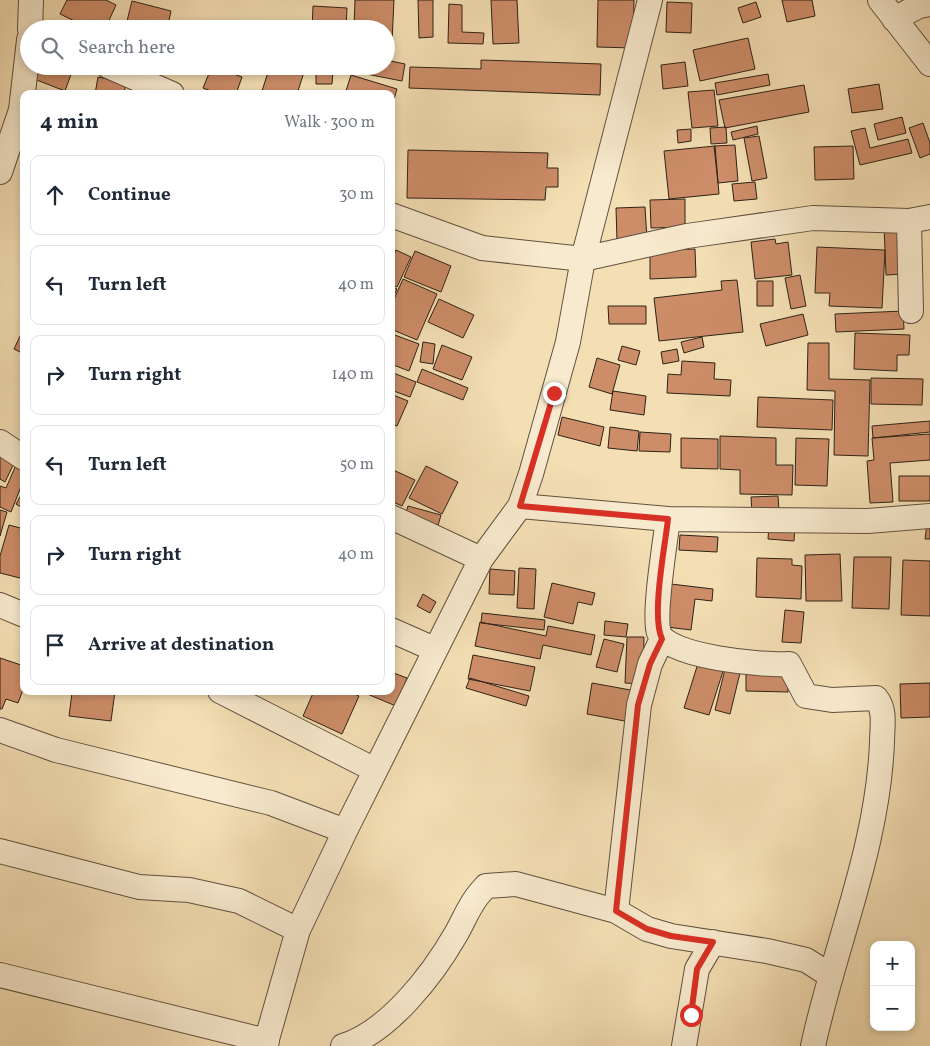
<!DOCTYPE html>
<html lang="en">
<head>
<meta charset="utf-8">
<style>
  body { margin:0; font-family:Vollkorn,serif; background:#f6f6f7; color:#1f2937 }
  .controls { position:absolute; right:15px; bottom:15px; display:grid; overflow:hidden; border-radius:10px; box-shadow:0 2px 8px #0003 }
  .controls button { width:45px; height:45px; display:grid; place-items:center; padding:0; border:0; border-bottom:1px solid #e0e1e3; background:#fff; color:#1f2937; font:25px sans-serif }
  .stop { position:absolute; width:15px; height:15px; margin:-11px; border:4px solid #d93025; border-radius:50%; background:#fff }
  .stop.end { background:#d93025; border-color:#fff; box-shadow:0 1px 5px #0008 }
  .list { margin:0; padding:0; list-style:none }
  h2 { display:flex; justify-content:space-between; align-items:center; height:65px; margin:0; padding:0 20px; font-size:21px }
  h2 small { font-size:16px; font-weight:400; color:#747a83 }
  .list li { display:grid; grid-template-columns:32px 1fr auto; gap:15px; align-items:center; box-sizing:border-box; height:80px; margin:0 10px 10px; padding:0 10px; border:1px solid #e0e1e3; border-radius:10px }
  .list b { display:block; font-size:19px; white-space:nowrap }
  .list em { font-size:16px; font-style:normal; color:#747a83 }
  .icon { flex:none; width:28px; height:28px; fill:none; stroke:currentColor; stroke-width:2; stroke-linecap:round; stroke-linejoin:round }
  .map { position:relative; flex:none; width:930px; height:1046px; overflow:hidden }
  .search { position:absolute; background:#fff; box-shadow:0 2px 8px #0003; left:20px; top:20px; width:375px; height:55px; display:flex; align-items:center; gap:12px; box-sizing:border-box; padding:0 18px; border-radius:28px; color:#747a83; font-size:19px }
  .panel { position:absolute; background:#fff; box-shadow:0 2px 8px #0003; left:20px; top:90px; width:375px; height:605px; border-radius:10px }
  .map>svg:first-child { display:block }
</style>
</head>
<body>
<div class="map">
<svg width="930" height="1046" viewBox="0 0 930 1046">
  <rect width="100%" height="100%" fill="#f4dfb4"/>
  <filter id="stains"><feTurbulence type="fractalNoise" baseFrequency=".004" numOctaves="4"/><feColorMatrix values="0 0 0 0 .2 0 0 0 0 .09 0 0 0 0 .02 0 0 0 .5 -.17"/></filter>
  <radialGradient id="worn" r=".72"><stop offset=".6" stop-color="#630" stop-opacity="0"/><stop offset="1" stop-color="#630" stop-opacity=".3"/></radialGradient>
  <path fill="#cd8d69" stroke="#2e2217" d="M67 0H106L116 5 105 29H91L60 14Z
    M355 0H394L392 42H386V29H354Z
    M418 0H433V37L419 38Z
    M491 0H517L519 43 493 44Z
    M598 0H634L633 48 597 47Z
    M782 0H812L815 16 787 22Z
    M132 1 171 11 167 29H125Z
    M667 2 692 3 691 33 666 32Z
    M756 2 761 17 743 23 738 8Z
    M449 4 462 5V32L484 33 483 44 448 43Z
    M313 6 347 8 346 29H312Z
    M748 38 755 69 700 81 693 50Z
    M386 60 405 64 402 81 361 73 363 66H386Z
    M481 60 601 64 600 95 409 88 410 67 481 69Z
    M685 62 688 86 663 89 661 65Z
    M39 66H74L65 91 34 79Z
    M212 66 242 77 236 94H219L203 88Z
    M270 66H306L297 94H272L262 91Z
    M316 70 333 71 332 84H316Z
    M768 74 770 85 717 95 715 83Z
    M351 75 397 89 391 109V94H345Z
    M98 77 126 83 124 94H95Z
    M879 84 883 109 852 113 848 89Z
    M804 85 809 112 725 128 719 100Z
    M714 90 718 126 692 128 688 92Z
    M902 117 906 133 878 140 874 124Z
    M923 123 930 143V154L920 158 909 128Z
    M757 126 758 134 733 140 731 132Z
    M726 127 727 143 711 144 710 128Z
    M865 128 870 148 908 139 912 153 860 165 851 131Z
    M691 129V141L678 143 677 130Z
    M759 136 767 178 752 181 744 138Z
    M735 145 738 181 718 183 714 146Z
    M715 146 719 194 669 199 664 151Z
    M853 146 854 179 815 180 814 147Z
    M408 150 548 153 547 168H558V187H546L545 200 407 198Z
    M755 182 757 199 734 201 732 184Z
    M685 199V227L651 228 650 200Z
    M645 207 647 239 617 240 616 208Z
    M902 224 904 274 886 275 884 225Z
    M775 239 776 244 788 242 792 275 755 279 751 242Z
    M817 247 885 250 882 308 829 306 830 293H815Z
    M695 249 696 277 650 279V250Z
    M396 250 411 257 397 287 391 284V260Z
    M415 251 451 266 441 292 404 277Z
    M800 275 806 306 791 309 785 278Z
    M403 279 437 294 417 340 391 329V306Z
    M737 280 743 332 659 341 654 298 722 290 721 281Z
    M757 281H773V306H757Z
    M391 286 397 289 391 302Z
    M439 299 474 315 463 338 428 322Z
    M608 306H646V324H609Z
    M903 311 904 329 836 332 835 314Z
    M803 314 808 335 766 346 760 324Z
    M22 332H24V354L14 349Z
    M855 333 910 335 909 355H897V371L854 369Z
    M392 334 419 344 409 371 391 364Z
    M702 337 704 347 684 353 681 342Z
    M423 342 435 344 433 364 420 362Z
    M808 343H829V379L870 380 868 456 834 455 835 391 807 390Z
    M442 345 472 357 462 380 433 369Z
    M622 346 640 351 636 365 618 360Z
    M677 349 679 361 663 364 661 352Z
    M597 358 620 365 612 394 589 387Z
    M682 361 715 363 714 379 731 380 730 396 667 393 668 374 681 375Z
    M422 369 468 388 463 400 417 382Z
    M391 372 416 382 410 397 391 390Z
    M871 378 923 379 922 405 871 404Z
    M613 391 646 396 644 415 610 410Z
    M391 394 408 401 397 426 391 424Z
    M758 397 833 400 832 430 757 427Z
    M562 417 604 427 600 446 558 435Z
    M930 421V432L873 438 872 426Z
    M610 427 639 431 637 451 608 448Z
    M640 432 671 434 670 452 639 451Z
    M930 434V460L890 463 893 502 870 503 867 461 874 460 872 438Z
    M720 436 776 438V465H793L792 495 740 494V470L720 469Z
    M681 438 718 439V469L681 468Z
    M796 438 829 439 827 486 795 485Z
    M0 452 16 459 5 482 0 479Z
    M16 465 24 469V479L11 512 0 507V486L6 488Z
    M426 466 458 482 442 514 409 498Z
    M391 469 415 480 402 506 391 501Z
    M899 476H930V501H899Z
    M24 490V509L16 504Z
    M778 496 779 511 752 512 751 497Z
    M408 506 441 515 437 529 404 520Z
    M0 510 7 512 0 536Z
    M769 524 795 526 794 541 768 539Z
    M927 524H930V539H925Z
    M9 525 24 529V579L0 573V556Z
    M680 535 718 537 717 552 679 550Z
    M840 554 842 601H806L805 555Z
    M854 557H891L889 609 852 608Z
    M757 558 792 559V565L802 566 801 599 756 597Z
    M903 560 930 561V616L901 615Z
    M519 568 536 569 534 609 517 608Z
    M490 569 515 571 514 595 489 594Z
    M552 583 595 593 592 605 578 602 573 624 544 617Z
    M671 584 713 589 712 601 695 599 691 630 667 627Z
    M423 594 436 602 430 613 417 606Z
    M785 610 804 612 801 643 782 642Z
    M482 613 545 620 544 630 481 623Z
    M605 621 628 624 626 637 604 635Z
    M480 622 546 636 548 626 595 635 591 655 543 645 540 659 475 646Z
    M627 637H644L643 684 625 683Z
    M604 639 624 644 617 672 596 667Z
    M473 655 535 667 530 691 468 679Z
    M700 657 725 665 709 715 684 708Z
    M0 658 24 666V687L18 703 6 699 2 709H0Z
    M725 669 740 673 730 714 715 710Z
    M746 671 788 672V692L746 691Z
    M391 672 407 678 396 706 360 691H391Z
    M470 678 529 696 526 706 466 688Z
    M592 683 636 691 630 722 587 714Z
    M930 683V717L901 718 900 684Z
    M79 691H115L111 721 69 716 72 693 78 694Z
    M314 691H348L359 696 342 734 303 716Z"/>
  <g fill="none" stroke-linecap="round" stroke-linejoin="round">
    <g stroke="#60513e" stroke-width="26">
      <path id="minor" d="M880 0 930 64
        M894 19 919 6 930 4
        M30 29 31 0
        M108 66 172 94
        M0 172 21 110 29 40
        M391 215 482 248 583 259 687 236 813 218 909 221 930 217
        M909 221 911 311
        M0 442 24 458
        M520 506 668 519 868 521 930 516
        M391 517 481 559
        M668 519C665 543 653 615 659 633 667 657 766 666 789 664L806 696 832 700 876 698C886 710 882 727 882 742 878 848 835 944 813 1046
        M0 605 24 615
        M391 630 434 649
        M220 691 375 770
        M0 730 56 750 271 803 345 831
        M0 851 139 887 189 890 239 901 298 930
        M616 911 639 705 650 664 662 639
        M0 975 267 1041
        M265 1046 298 930 345 831 481 559 520 506 531 474 568 342 583 259 650 0
        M343 1046C389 1032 433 974 456 934 464 920 469 906 479 894L486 886 516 884 616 911 647 929 671 936 767 951 806 960 831 976
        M684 1046 697 969 713 942"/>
    </g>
    <use href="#minor" stroke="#f8eace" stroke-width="24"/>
  </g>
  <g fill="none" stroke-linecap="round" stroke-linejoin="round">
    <path stroke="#d93025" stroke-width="6" d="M554 393 520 506 668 519C665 547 651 616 662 639L650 664 638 705 616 911 647 929 671 936 713 942 697 969 691 1015"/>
  </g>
  <rect width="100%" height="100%" filter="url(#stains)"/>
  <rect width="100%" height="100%" fill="url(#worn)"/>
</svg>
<div class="controls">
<button>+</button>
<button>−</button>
</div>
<div class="stop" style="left:691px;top:1015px"></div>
<div class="stop end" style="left:554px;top:393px"></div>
<div class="search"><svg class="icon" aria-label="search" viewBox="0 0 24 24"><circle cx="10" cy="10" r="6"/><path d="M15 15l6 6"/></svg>Search here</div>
<section class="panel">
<h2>4 min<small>Walk · 300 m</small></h2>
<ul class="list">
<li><svg class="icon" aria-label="ahead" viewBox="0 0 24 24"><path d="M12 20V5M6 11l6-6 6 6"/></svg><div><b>Continue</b></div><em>30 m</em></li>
<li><svg class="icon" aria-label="left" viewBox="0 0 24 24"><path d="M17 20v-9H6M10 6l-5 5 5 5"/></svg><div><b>Turn left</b></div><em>40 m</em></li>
<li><svg class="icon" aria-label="right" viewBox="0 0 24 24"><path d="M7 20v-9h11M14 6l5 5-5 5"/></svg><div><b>Turn right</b></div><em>140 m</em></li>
<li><svg class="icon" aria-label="left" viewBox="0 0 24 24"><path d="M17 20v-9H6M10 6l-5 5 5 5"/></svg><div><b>Turn left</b></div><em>50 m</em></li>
<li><svg class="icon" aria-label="right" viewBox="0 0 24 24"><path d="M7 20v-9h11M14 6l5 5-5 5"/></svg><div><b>Turn right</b></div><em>40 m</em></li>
<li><svg class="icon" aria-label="arrive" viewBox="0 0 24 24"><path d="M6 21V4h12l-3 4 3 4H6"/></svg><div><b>Arrive at destination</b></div></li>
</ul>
</section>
</div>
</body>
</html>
